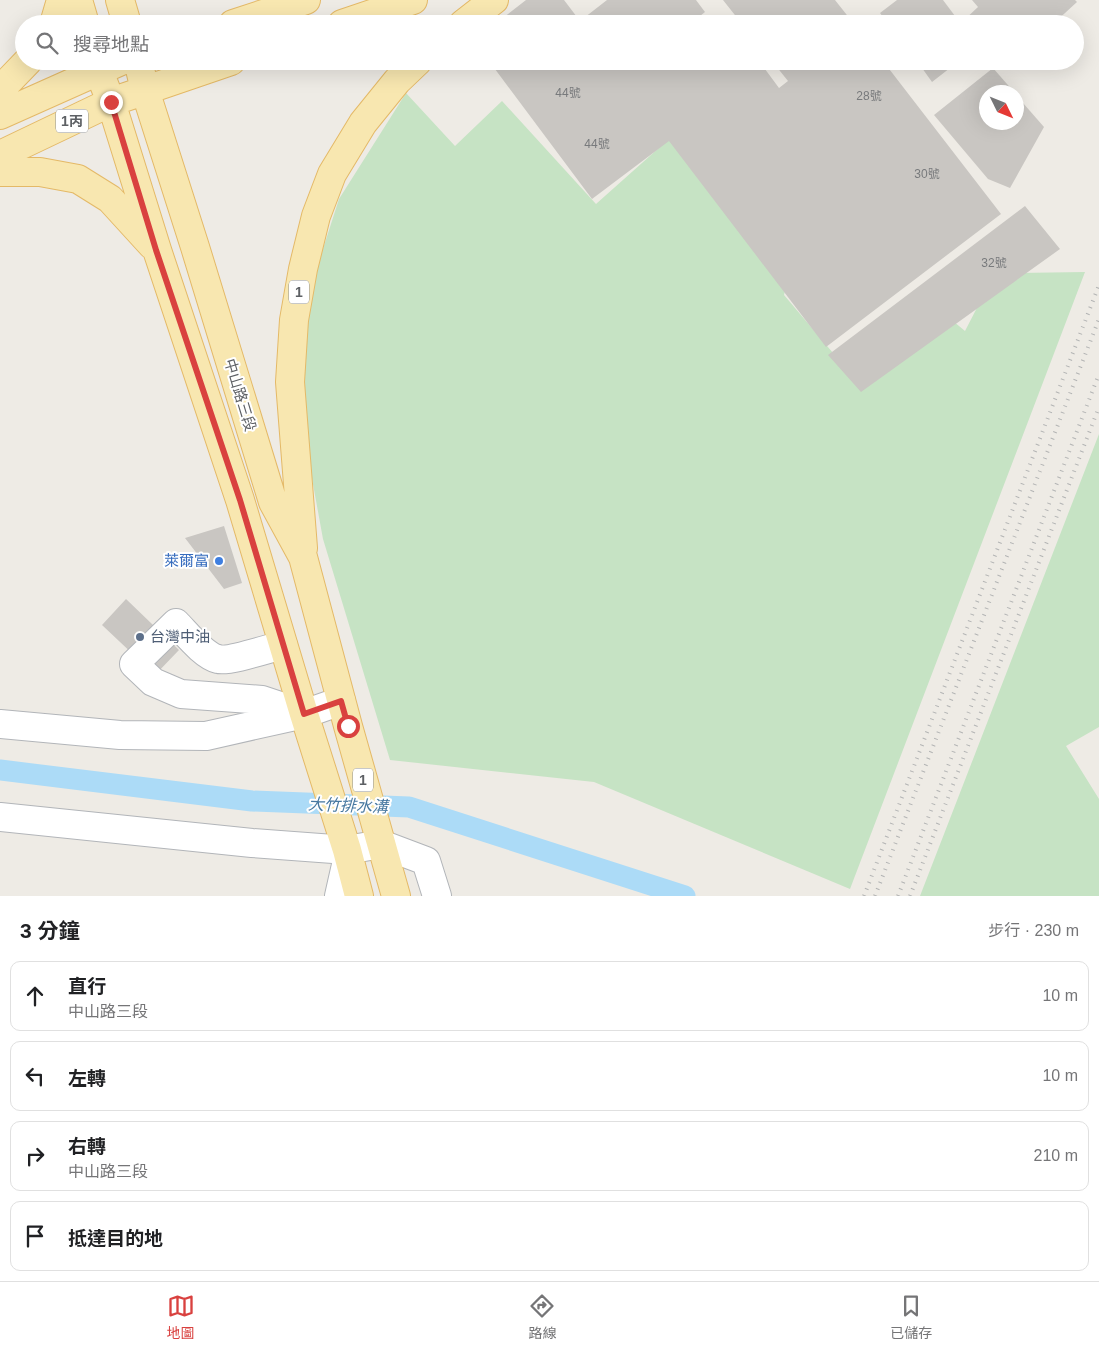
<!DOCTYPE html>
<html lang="zh-TW">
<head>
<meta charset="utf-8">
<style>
  body { margin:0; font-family:Arial,"Noto Sans TC",sans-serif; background:#f6f6f6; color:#202124 }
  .compass { position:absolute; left:979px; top:85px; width:45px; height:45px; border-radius:50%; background:#fff; box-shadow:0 5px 20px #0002; rotate:133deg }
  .stop { position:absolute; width:15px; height:15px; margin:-11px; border:4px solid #d9413f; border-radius:50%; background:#fff }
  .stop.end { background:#d9413f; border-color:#fff; box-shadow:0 1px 5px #0008 }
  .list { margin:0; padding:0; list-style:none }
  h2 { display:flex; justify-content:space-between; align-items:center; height:65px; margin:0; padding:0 20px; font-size:21px }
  h2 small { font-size:16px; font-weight:400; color:#757577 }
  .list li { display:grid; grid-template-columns:32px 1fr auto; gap:15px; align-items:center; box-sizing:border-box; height:70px; margin:0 10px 10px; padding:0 10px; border:1px solid #e0e0e0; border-radius:10px }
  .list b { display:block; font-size:19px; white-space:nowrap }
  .list p { margin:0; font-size:16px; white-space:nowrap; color:#757577 }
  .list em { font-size:16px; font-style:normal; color:#757577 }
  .icon { flex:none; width:28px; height:28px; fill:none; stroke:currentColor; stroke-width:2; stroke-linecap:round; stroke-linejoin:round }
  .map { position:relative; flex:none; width:1099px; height:896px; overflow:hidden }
  .search { position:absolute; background:#fff; box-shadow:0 5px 20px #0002; left:15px; right:15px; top:15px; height:55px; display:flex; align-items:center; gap:12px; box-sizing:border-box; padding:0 18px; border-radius:28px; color:#757577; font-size:19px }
  .sheet { height:385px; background:#fff }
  nav { display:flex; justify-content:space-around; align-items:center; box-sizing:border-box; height:70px; border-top:1px solid #e0e0e0; background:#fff; font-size:14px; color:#757577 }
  nav a { display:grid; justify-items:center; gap:2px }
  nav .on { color:#d9413f }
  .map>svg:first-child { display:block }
</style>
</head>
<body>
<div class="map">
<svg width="1099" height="896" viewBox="0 0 1099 896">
  <rect width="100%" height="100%" fill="#eeebe5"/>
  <path fill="#c6e3c4" d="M406 93 455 146 502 101 596 204 679 130 790 270 784 295 844 366 953 321 965 331 982 298 1013 273 1085 272 850 889 594 782 390 760 323 539 303 429 304 308 339 199Z
    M1099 434V727L1066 746 1099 799V896H920Z"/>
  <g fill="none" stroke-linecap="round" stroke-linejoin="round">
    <path stroke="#acdbf7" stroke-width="21" d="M0 770 252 801 409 807 685 896"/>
  </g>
  <path fill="#c9c6c2" d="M526 0H564L580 21 607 0H696L705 12 695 20 698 24H495Z
    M723 0H835L854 24H742Z
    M897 0H943L961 24H888L880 13Z
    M972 0H1075L1077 2 1053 24H963L962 22 978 7Z
    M489 61H759L779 88 788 81 772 61H883L1001 214 826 347 669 141 592 199Z
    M917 61H959L932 82Z
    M993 68 1014 92H986V122H1016V95L1044 127 1010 188 988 179 934 115Z
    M1025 206 1060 249 861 392 828 355Z
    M224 526 242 583 224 589 185 538Z
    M126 599 179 650 155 675 102 625Z"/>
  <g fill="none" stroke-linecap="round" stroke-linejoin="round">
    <g stroke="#b2b5b9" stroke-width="30">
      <path id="minor" d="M283 645C270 648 229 662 218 659 204 656 186 633 176 623L134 664 153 682 181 694 262 700 304 714
        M0 724 120 735 206 736 304 714 341 701
        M0 817 252 843 347 850 381 844 426 861 437 896
        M339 896 348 856"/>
    </g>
    <g stroke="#e4b967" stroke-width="30">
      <path id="major" d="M78 0 85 24
        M120 0 127 24
        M54 24 61 0
        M233 24 306 0
        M342 24 413 0
        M463 24 494 0
        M95 61 111 102 157 250 240 500 304 714 347 850 359 896
        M138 61 145 90 195 247 273 502 303 557 348 726 396 896
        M0 90 28 61
        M0 115 121 61
        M0 155 111 102 231 61
        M0 172H40L78 179 110 199 152 245
        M303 548 290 382 294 320 303 269 316 216 332 174 363 123 397 81 418 61"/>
    </g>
    <use href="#minor" stroke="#fff" stroke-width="28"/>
    <use href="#major" stroke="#f8e7b0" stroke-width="28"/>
    <path stroke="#b3b4b4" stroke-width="4" stroke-dasharray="1 6" stroke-linecap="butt" d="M864 896 1099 285
      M875 896 1099 319
      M898 896 1099 374
      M910 896 1099 407"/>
  </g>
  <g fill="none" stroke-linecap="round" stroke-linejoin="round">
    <path stroke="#d9413f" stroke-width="6" d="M111 102 156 250 240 500 304 714 341 701 348 726"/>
  </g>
  <circle fill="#3f7fe0" stroke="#fff" stroke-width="2" cx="219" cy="561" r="5"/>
  <circle fill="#5c6f8a" stroke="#fff" stroke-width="2" cx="140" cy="637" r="5"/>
  <g text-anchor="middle" stroke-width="4" stroke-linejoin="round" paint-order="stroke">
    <g font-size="12" fill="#787a7c">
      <text x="568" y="97">44號</text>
      <text x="869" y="100">28號</text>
      <text x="597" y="148">44號</text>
      <text x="927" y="178">30號</text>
      <text x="994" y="267">32號</text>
    </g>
    <g fill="#fff" stroke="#8e9092" stroke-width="1">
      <rect x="56" y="109.5" width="32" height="23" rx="4"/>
      <rect x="289" y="280.5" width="20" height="23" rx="4"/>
      <rect x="353" y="768.5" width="20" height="23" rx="4"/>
    </g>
    <g font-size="14" font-weight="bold" fill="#5d6064">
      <text x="72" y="126">1丙</text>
      <text x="299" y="297">1</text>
      <text x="363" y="785">1</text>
    </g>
    <g font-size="15" fill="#5d6064" stroke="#fff">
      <text transform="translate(240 395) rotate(73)" y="5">中山路三段</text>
    </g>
    <g font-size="15" fill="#366cbe" stroke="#fff" text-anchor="end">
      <text x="209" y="566">萊爾富</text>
    </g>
    <g font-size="15" fill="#4e5e75" stroke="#fff" text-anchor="start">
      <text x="150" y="642">台灣中油</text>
    </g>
    <g font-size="16" font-style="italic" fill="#4778a0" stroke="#fff">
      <text transform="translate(348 805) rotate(2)" y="6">大竹排水溝</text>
    </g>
  </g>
</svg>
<svg class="compass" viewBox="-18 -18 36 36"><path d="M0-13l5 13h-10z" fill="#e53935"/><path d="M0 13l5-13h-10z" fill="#757577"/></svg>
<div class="stop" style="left:348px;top:726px"></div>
<div class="stop end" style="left:111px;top:102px"></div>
<div class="search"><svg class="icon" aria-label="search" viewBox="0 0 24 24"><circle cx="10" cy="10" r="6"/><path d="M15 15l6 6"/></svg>搜尋地點</div>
</div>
<section class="sheet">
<h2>3 分鐘<small>步行 · 230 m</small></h2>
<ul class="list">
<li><svg class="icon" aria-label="ahead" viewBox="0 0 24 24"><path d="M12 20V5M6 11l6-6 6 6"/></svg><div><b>直行</b><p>中山路三段</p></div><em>10 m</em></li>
<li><svg class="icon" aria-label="left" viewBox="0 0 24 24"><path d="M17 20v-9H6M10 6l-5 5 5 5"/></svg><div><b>左轉</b></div><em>10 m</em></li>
<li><svg class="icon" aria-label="right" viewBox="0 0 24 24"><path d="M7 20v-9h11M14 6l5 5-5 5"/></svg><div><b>右轉</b><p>中山路三段</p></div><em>210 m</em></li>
<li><svg class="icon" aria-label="arrive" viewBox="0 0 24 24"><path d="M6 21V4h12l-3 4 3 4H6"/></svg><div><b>抵達目的地</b></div></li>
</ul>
</section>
<nav>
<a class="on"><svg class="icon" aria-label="map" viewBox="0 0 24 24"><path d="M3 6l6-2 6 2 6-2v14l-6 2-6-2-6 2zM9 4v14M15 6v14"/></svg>地圖</a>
<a><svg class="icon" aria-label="directions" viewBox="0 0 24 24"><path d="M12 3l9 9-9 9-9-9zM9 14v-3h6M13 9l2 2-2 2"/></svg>路線</a>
<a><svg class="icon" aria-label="saved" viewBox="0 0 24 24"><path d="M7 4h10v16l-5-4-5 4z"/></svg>已儲存</a>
</nav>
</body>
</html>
